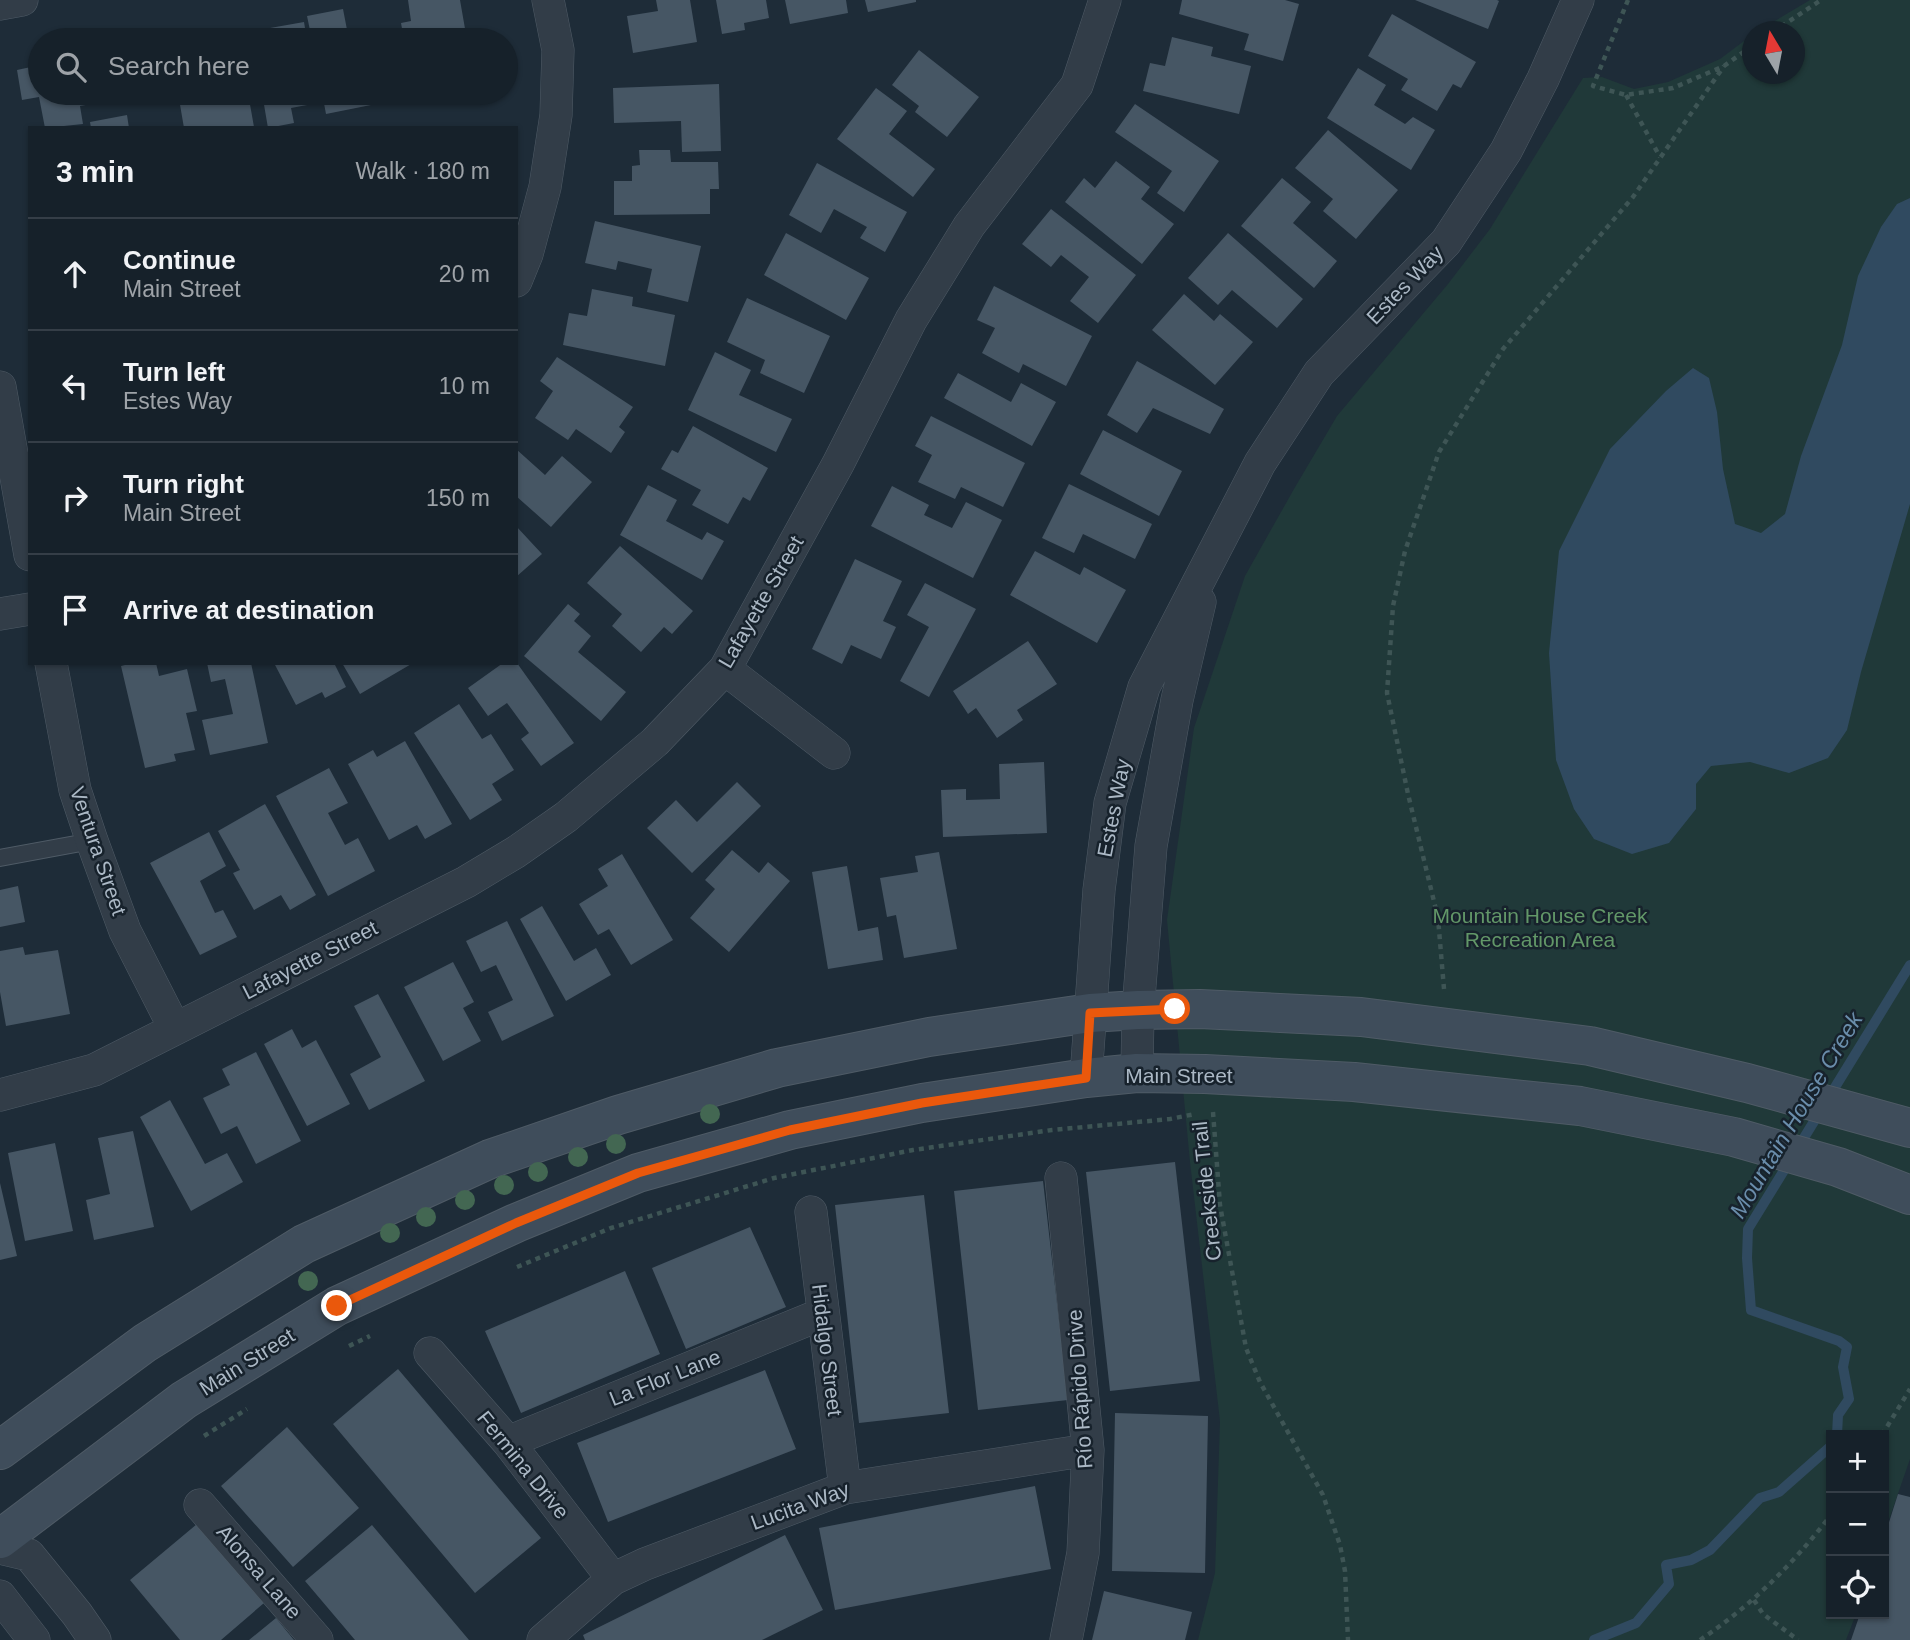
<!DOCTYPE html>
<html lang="en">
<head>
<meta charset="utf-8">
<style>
  body { margin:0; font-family:Helvetica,sans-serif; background:#1f2932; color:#f1f3f6 }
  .controls { position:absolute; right:21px; bottom:21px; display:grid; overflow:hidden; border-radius:0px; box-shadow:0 2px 5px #0004 }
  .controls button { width:63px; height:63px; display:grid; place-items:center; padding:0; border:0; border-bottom:2px solid #353e47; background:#16212a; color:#f1f3f6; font:35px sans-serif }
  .compass { position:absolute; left:1742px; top:21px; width:63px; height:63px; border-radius:50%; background:#16212a; box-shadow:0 2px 5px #0004; rotate:350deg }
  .stop { position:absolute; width:21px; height:21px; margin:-16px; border:5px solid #ea580c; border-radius:50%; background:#fff }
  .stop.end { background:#ea580c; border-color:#fff; box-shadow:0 2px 7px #0008 }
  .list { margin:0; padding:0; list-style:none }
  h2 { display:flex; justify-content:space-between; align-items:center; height:91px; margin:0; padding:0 28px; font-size:30px }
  h2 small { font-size:23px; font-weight:400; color:#9ea3a8 }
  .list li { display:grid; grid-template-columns:46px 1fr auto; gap:21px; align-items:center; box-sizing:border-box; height:112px; padding:0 28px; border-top:2px solid #353e47 }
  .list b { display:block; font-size:26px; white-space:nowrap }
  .list p { margin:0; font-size:23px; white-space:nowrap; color:#9ea3a8 }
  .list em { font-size:23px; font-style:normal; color:#9ea3a8 }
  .icon { flex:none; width:38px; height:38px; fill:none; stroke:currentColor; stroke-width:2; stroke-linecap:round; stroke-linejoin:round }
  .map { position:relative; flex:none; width:1910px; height:1640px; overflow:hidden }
  .search { position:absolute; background:#16212a; box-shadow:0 2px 5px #0004; left:28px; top:28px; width:490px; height:77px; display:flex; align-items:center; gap:18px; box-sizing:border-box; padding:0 24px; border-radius:38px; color:#9ea3a8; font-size:26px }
  .panel { position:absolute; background:#16212a; box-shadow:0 2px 5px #0004; left:28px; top:126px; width:490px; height:539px; border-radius:0px }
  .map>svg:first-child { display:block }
</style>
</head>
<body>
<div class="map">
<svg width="1910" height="1640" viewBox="0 0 1910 1640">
  <rect width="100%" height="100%" fill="#1e2c38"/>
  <path fill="#203939" d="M1810 0H1910V1459L1884 1534V1435H1831V1614H1856L1846 1640H1198L1215 1573 1220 1421 1190 1162 1167 920 1194 728 1245 576 1294 489 1337 416 1448 284 1490 229 1583 78 1602 77 1634 89 1668 82 1720 59 1752 35V74H1794V32L1758 31Z"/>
  <path fill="#304a60" d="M1910 198V504L1861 672 1847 730 1828 758 1789 773 1750 762 1711 766 1696 784V809L1669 843 1632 854 1594 839 1574 809 1556 760 1549 653 1559 551 1610 449 1666 391 1693 368 1709 378 1717 412 1723 469 1735 524 1761 533 1785 514 1801 456 1842 345 1858 276 1881 227 1897 204Z"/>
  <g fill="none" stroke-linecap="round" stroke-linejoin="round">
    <path stroke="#304a60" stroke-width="10" d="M1837 1435 1838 1415 1849 1399 1843 1367 1847 1347 1839 1341 1751 1310 1747 1258 1748 1229 1910 965
      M1594 1640 1636 1623 1669 1584 1666 1565 1691 1560 1710 1550 1760 1498 1779 1492 1831 1446"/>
  </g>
  <path fill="#465664" d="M408 0H460L467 40H404L401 23 411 21Z
    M656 0H690L697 42 633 53 627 16 658 11Z
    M716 0H766L769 18 744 23 745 30 722 34Z
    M785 0H846L848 13 790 24Z
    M865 0H916V2L868 12Z
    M1182 0H1285L1299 4 1283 61 1244 50 1249 34 1179 14Z
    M1415 0H1497L1499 1 1488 29Z
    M343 9 349 40H312L307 16Z
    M1392 14 1476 62 1461 88 1453 84 1437 111 1401 90 1408 79 1368 56Z
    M304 22 307 40H250L271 35 270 28Z
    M219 32 220 40H178V39Z
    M1172 37 1213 47 1211 56 1251 66 1239 114 1143 91 1150 63 1165 66Z
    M919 50 979 97 947 137 915 112 919 106 892 85Z
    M40 65V93H119L120 99 80 106 83 124 45 128 39 97 22 100 17 70Z
    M1358 68 1386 85 1374 105 1405 124 1413 117 1435 130 1411 170 1327 118Z
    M719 84 721 151 682 152 681 121 614 123 613 88Z
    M876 88 907 111 889 134 935 169 913 197 837 139Z
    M178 93H218L219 96 248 93 254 127 184 128Z
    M262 93H316L318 103 291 108 294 123 268 128Z
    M322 93H395L396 100 326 114Z
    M1135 104 1219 161 1184 212 1157 193 1172 171 1115 132Z
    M127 115 129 128H91L90 122Z
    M1328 130 1398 190 1356 239 1323 211 1333 199 1295 168Z
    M639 150H670L671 162H718L719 189H710V214L614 215V181H632V166L640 165Z
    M1116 161 1150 187 1141 199 1174 224 1142 264 1065 202 1084 178 1095 188Z
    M817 163 907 212 885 252 860 238 867 227 834 209 821 233 789 215Z
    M1282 178 1311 202 1293 223 1337 261 1314 288 1241 226Z
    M1051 209 1136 275 1098 323 1070 301 1089 277 1061 255 1051 267 1022 244Z
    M595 221 701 246 688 302 647 292 652 269 618 261 616 270 585 263Z
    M786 233 869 278 846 320 764 275Z
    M1228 233 1303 299 1277 328 1232 290 1218 305 1188 278Z
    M994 286 1092 336 1066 386 1023 364 1019 373 982 353 995 328 977 320Z
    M592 289 633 297 632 306 675 315 665 366 563 345 569 313 587 316Z
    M1184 294 1214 321 1220 314 1253 342 1215 385 1152 330Z
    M747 298 830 336 804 393 760 373 765 360 727 342Z
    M715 352 751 370 739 395 792 419 776 452 688 410Z
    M557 357 633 407 619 427 625 432 611 453 576 429 568 440 535 418 553 391 540 381Z
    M1137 361 1224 409 1210 434 1153 408 1137 433 1107 415Z
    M958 373 1011 402 1021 383 1056 402 1032 446 944 398Z
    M931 416 1025 463 1003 507 961 487 955 499 918 482 932 455 915 446Z
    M693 426 768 468 750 501 743 497 728 524 692 505 701 490 661 469 672 450 678 453Z
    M1103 430 1182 471 1159 516 1080 474Z
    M516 449 545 475 562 456 592 482 551 527 516 496Z
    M1069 484 1152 524 1135 559 1083 534 1074 553 1042 538Z
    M648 485 677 500 666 521 702 540 707 532 724 541 702 580 620 535Z
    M892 486 929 505 924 515 952 528 966 502 1002 520 973 578 871 526Z
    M516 526 542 554 516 577Z
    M620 546 693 611 672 634 664 627 641 652 612 626 622 614 587 583Z
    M1035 551 1080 575 1084 567 1126 590 1097 643 1010 595Z
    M855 559 902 581 883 621 896 627 881 659 851 645 842 664 812 649Z
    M925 583 976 609 929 697 900 681 929 627 907 615Z
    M568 604 580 614 574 621 591 636 578 652 626 692 601 721 524 656Z
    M1028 641 1057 684 1017 710 1023 720 997 738 976 708 968 714 953 691Z
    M133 663H156L159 676 187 669 197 711 186 713 195 750 174 754 176 761 145 768 121 666Z
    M207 663H251L268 743 210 755 202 720 233 714 225 679 211 682Z
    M274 663H334L346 687 325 698 322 692 296 705Z
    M342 663H413L360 694Z
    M503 663H517L574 743 541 766 521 739 529 733 507 703 488 716 468 688Z
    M459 704 482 739 491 734 514 770 492 784 502 800 470 820 414 733Z
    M405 741 452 824 425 839 417 825 389 840 348 764 373 750 377 757Z
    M1044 762 1047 833 943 837 941 790 966 789V800L1000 799 999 764Z
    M329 768 348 803 328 813 345 845 358 838 375 871 328 896 276 796Z
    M737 782 761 806 692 873 647 828 676 800 697 822Z
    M265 804 316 895 290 910 281 895 254 910 233 873 240 870 218 831Z
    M209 832 226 866 200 881 215 913 223 910 237 937 200 955 150 863Z
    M732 850 759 873 768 862 790 881 729 952 690 918 715 889 705 880Z
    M939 852 957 949 904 958 896 915 887 917 880 878 918 872 915 856Z
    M622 854 673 940 631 965 609 929 598 935 579 904 608 886 598 869Z
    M847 866 858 931 878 927 883 960 828 969 812 872Z
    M18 886 25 922 0 927V890Z
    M542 906 574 961 596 948 611 975 566 1001 520 919Z
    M507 921 554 1016 502 1041 488 1012 513 1000 496 965 481 972 466 941Z
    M23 947 25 955 58 950 70 1014 6 1026 0 992V951Z
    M453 962 474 1002 463 1008 481 1041 443 1061 404 987Z
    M378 994 425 1081 369 1110 350 1074 381 1057 354 1006Z
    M292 1029 302 1048 316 1040 350 1104 307 1126 264 1044Z
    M256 1052 301 1141 256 1164 237 1126 221 1134 203 1098 230 1085 222 1069Z
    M170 1100 205 1164 227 1153 243 1182 191 1211 140 1117Z
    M133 1131 154 1227 94 1240 86 1200 110 1194 98 1138Z
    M55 1143 73 1231 25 1241 8 1153Z
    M1175 1162 1200 1381 1110 1391 1086 1172Z
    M1043 1181 1068 1400 978 1410 954 1191Z
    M0 1183 17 1256 0 1260Z
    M924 1195 949 1413 859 1423 835 1205Z
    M750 1227 786 1307 686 1349 652 1268Z
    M625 1271 660 1354 521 1413 485 1331Z
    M398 1369 541 1538 475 1593 333 1424Z
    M765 1370 796 1449 608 1522 577 1443Z
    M1115 1413 1208 1416 1205 1573 1112 1571Z
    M287 1427 359 1508 293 1567 221 1486Z
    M1035 1486 1051 1569 835 1610 819 1528Z
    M1898 1494 1910 1497V1640H1851L1860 1614H1884V1538Z
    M197 1524 264 1603 221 1640H180L130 1580Z
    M372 1525 469 1640H355L305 1581Z
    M785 1535 823 1610 762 1640H585L583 1635Z
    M1104 1591 1192 1612 1185 1640H1092Z
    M276 1618 294 1640H249Z"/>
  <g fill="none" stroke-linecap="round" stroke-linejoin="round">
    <g stroke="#4f5b66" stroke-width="18">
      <path id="lane" d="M0 858 92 841"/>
    </g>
    <g stroke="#4f5b66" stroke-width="33">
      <path id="street" d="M0 4 22 0
        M516 281 527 254 545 187 556 115 558 50 548 0
        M0 387 30 555
        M0 614 30 609
        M51 663 75 790 92 841 125 931 175 1029
        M725 669 834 753
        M1137 1073 1138 1010 1151 846 1177 700 1200 602
        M1086 1078 1099 890 1110 803 1144 687 1260 463 1319 373 1446 242 1506 151 1543 79 1578 0
        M0 1095 94 1070 466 882 516 852 566 817 655 742 725 669 838 464 911 320 969 226 1077 85 1105 0
        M1061 1178 1088 1450 1083 1553 1066 1640
        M811 1212 845 1488
        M430 1353 508 1442 613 1579
        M508 1442 822 1314
        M200 1505 317 1640
        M0 1548 29 1555 77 1614 95 1640
        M0 1596 34 1640
        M543 1640 613 1579 645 1564 845 1488 1088 1450"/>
    </g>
    <g stroke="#4f5b66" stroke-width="40">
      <path id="secondary" d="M0 1450 145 1343 304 1244 490 1159 618 1115 777 1068 929 1037 1090 1013 1138 1010 1200 1009 1361 1017 1590 1046 1747 1083 1910 1128
        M0 1539 184 1400 337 1306 516 1223 638 1173 790 1130 922 1103 1086 1078 1137 1073 1205 1074 1354 1082 1580 1106 1734 1137 1838 1167 1910 1195"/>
    </g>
    <path stroke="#3e5555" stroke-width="4.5" stroke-dasharray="5 5" stroke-linecap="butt" d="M1628 0 1593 86 1626 95 1673 88 1724 66 1752 46
      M1773 32 1821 0
      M1626 95 1660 157
      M1444 989 1438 918 1408 794 1387 693 1393 606 1405 551 1439 452 1503 349 1633 197 1724 66
      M1213 1112 1220 1205 1246 1348 1260 1382 1323 1495 1340 1545 1345 1571 1348 1640
      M517 1267 611 1228 774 1178 913 1150 1052 1130 1170 1119 1195 1114
      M349 1346 370 1336
      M1882 1435 1910 1389
      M204 1436 247 1409
      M1754 1600 1763 1614 1798 1640
      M1700 1640C1752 1605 1793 1564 1831 1515"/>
    <use href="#lane" stroke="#323d48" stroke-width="16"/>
    <use href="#street" stroke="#323d48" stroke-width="32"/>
    <use href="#secondary" stroke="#3f4d5b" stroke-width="38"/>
  </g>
  <g fill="#436752">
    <circle cx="710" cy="1114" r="10"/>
    <circle cx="616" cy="1144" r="10"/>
    <circle cx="578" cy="1157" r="10"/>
    <circle cx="538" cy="1172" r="10"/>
    <circle cx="504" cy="1185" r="10"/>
    <circle cx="465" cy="1200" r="10"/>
    <circle cx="426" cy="1217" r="10"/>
    <circle cx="390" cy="1233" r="10"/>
    <circle cx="308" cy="1281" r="10"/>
  </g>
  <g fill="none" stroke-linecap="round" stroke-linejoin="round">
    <path stroke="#ea580c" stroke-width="9" d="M337 1306 516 1223 638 1173 790 1130 922 1103 1086 1078 1090 1013 1175 1009"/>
  </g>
  <g text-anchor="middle" stroke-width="5" stroke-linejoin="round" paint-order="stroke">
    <g font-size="21" fill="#abb8c5" stroke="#17222c">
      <text transform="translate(1405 285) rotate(-46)" y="7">Estes Way</text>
      <text transform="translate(761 602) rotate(-60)" y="7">Lafayette Street</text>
      <text transform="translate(1114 808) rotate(-79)" y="7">Estes Way</text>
      <text transform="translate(98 851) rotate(71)" y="7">Ventura Street</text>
      <text transform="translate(310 960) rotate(-27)" y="7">Lafayette Street</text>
      <text x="1179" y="1083">Main Street</text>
      <text transform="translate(1207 1191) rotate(-96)" y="7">Creekside Trail</text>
      <text transform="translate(827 1350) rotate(83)" y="7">Hidalgo Street</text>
      <text transform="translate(247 1362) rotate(-32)" y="7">Main Street</text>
      <text transform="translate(665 1378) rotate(-22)" y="7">La Flor Lane</text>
      <text transform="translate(1080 1389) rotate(-94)" y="7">Río Rápido Drive</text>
      <text transform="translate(523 1465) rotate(51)" y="7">Fermina Drive</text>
      <text transform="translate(800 1506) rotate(-20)" y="7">Lucita Way</text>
      <text transform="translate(259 1572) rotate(49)" y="7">Alonsa Lane</text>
    </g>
    <g font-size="21" fill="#629768" stroke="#17222c">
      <text x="1540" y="923">Mountain House Creek<tspan x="1540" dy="24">Recreation Area</tspan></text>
    </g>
    <g font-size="23" font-style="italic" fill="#6a8dab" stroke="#17222c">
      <text transform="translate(1796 1115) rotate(-59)" y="8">Mountain House Creek</text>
    </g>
  </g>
</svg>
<div class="controls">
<button>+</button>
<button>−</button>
<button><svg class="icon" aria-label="locate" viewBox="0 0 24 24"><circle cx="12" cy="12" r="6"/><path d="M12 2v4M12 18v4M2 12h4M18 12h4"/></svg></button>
</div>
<svg class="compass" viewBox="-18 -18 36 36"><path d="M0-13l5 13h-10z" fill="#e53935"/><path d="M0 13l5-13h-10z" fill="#9ea3a8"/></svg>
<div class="stop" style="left:1175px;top:1009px"></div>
<div class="stop end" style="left:337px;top:1306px"></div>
<div class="search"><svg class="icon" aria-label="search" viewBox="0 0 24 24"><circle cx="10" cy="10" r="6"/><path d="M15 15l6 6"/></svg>Search here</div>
<section class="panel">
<h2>3 min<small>Walk · 180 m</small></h2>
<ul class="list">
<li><svg class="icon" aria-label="ahead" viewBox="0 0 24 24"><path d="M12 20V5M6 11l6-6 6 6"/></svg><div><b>Continue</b><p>Main Street</p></div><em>20 m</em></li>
<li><svg class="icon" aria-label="left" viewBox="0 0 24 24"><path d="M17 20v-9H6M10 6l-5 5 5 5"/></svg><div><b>Turn left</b><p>Estes Way</p></div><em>10 m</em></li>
<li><svg class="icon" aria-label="right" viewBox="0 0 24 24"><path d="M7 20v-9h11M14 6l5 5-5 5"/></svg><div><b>Turn right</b><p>Main Street</p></div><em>150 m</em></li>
<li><svg class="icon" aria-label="arrive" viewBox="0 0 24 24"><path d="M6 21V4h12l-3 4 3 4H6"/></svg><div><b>Arrive at destination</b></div></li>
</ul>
</section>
</div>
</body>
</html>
